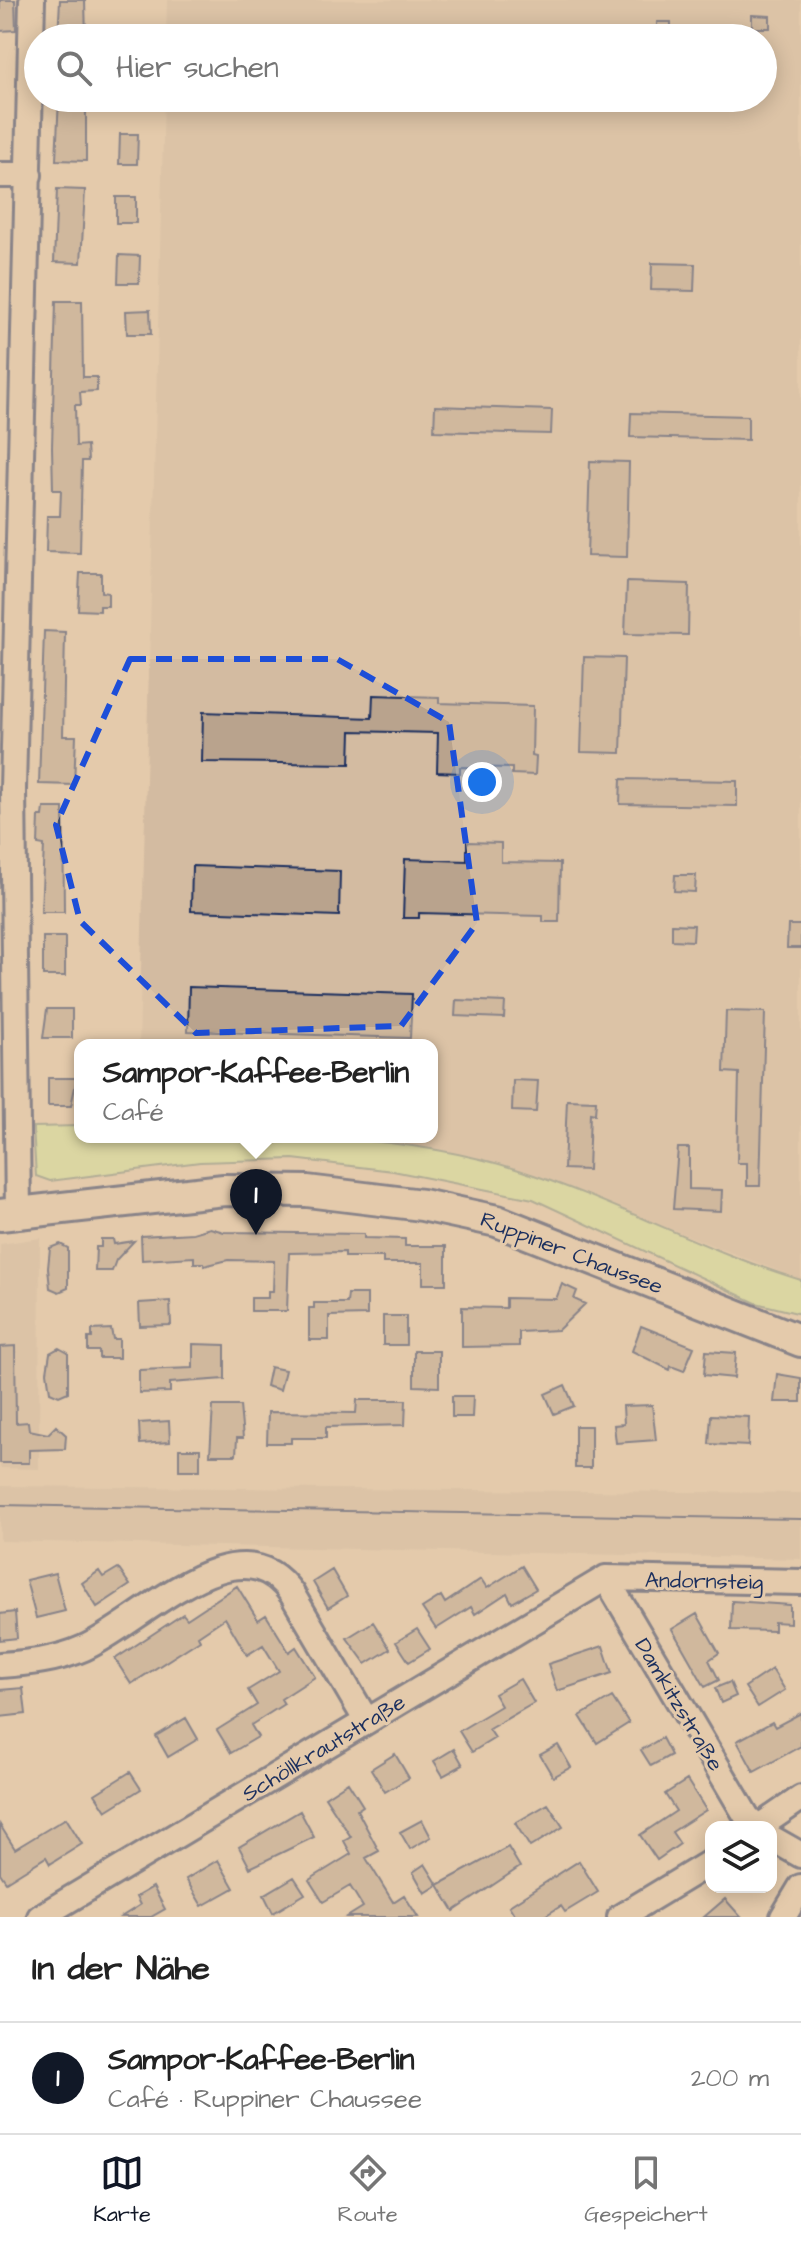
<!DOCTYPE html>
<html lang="de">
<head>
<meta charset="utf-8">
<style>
  body { margin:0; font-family:"Architects Daughter",sans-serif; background:#f6f6f6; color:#222 }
  .controls { position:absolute; right:24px; bottom:24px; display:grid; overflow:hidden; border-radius:16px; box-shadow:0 4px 20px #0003 }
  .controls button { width:72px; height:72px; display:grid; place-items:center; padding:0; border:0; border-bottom:2px solid #e0e0e0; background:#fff; color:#222; font:40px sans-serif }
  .you { position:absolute; left:482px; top:782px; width:28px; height:28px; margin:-20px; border:6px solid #fff; border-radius:50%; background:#1a73e8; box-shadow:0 0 0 12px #1a73e833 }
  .badge { display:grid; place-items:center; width:52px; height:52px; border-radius:50%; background:#111827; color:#fff; font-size:26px; font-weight:700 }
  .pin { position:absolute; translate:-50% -66px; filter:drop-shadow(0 2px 4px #0008) }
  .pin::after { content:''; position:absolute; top:42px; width:28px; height:24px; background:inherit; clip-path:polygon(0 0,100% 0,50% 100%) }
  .popup { position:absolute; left:74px; top:1039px; width:364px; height:104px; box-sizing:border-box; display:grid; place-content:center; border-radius:16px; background:#fff; filter:drop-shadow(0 2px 6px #0005); font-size:26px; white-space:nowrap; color:#767676 }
  .popup b { font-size:30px; color:#222 }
  .popup::after { content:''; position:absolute; left:50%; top:100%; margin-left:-16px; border:16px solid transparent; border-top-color:#fff }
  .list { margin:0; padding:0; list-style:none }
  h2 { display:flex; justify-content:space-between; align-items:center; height:104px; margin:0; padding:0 32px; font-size:34px }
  h2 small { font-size:26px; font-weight:400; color:#767676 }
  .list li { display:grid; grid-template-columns:52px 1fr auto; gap:24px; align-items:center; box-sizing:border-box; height:112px; padding:0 32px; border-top:2px solid #e0e0e0 }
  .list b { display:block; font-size:30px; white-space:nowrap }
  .list p { margin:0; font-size:26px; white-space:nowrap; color:#767676 }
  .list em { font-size:26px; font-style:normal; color:#767676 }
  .icon { flex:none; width:44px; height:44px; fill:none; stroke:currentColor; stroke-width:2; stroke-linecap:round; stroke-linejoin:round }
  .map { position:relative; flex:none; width:801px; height:1917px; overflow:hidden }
  .search { position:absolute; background:#fff; box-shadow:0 4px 20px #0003; left:24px; right:24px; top:24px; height:88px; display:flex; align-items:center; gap:20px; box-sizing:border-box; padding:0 28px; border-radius:44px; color:#767676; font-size:30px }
  .sheet { height:216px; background:#fff }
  nav { display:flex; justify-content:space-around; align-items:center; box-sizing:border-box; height:112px; border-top:2px solid #e0e0e0; background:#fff; font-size:22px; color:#767676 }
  nav a { display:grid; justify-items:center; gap:4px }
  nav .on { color:#111827 }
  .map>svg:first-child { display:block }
</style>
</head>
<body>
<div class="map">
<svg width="801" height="1917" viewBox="0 0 801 1917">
  <rect width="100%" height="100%" fill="#e4caab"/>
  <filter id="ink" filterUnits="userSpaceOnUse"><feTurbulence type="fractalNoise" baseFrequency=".0125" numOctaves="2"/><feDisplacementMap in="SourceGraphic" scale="16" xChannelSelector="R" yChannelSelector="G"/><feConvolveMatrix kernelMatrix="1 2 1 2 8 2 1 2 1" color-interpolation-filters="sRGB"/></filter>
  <g filter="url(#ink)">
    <path fill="#d3bba1" d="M167 0H801V1280L518 1170 420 1149 310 1137H432V1045H139L164 98H763V38H166Z
      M40 1238 39 1469 0 1468V1244Z
      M0 1486 801 1493V1559L0 1541Z"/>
    <path fill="#d0e498" stroke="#768a7b" stroke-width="2" d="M80 1126V1137C225 1137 378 1125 519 1170 615 1201 705 1251 801 1280V1314L756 1303 533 1199 393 1171 293 1159 200 1162 50 1181 36 1176 33 1127Z"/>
    <path fill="#b9a38d" stroke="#1b2f5e" stroke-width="2" d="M0 0H15L16 30 0 31Z
      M60 0H85L86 38H58Z
      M752 15 770 16V28H752Z
      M657 22H671V38H657Z
      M59 98H86V161L56 160Z
      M120 134H138L137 164H119Z
      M57 189 85 190 81 263 54 262Z
      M116 197H136V223H116Z
      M119 255 140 256 139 283H118Z
      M652 263 695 264 694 291 651 290Z
      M56 301H82L83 377H97V391L80 392 81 405H75L76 446 87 445 88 461H82L80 553 46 552 47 516H60L61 490H53L52 447Z
      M150 310 151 334H127L126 311Z
      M435 406 552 410 551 434 434 431Z
      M631 413 748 416V440L630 437Z
      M590 461 629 462 627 557 587 556Z
      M80 573H101V592L108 593V606H100V611L78 610Z
      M627 582 689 584 688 635 625 634Z
      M44 631 65 632 63 736H76L74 785 39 784Z
      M584 657 624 658 621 753 581 752Z
      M373 695 439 697V703L533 706 532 756 536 757 535 775 512 774V768L460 767V773L437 772 438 733 351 731 350 764 202 762 203 712 372 718Z
      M621 779 737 781V806L620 804Z
      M44 808H63L64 912H41L44 845 38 844 39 816H43Z
      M467 842 501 843V862L560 863 559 922H543V916L419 913V918H403L405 859 467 861Z
      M192 866 340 871 339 916 191 911Z
      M675 875H696L695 892 674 891Z
      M672 924 694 925 693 941 672 940Z
      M788 925H801V948H787Z
      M43 937H65V976H43Z
      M189 987 412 994 410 1038 188 1031Z
      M456 1000 505 1002 504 1018 455 1016Z
      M47 1009H72V1038H43Z
      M726 1011 765 1012 760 1186H747V1163H737L739 1073 724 1072Z
      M48 1078H77L71 1106H48Z
      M513 1080 538 1081 536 1112 512 1111Z
      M567 1100 596 1101 595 1114 590 1113 588 1170 564 1169Z
      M678 1148H689V1189L722 1190 721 1211 673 1209Z
      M210 1228 224 1232 364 1234V1238L405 1239V1246H446V1284H423V1263H383V1257H345V1252L289 1253 287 1311H251V1298H268V1291H273L274 1261 228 1260 204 1266V1263H194V1257L142 1260 141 1236 193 1233Z
      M101 1239H113L114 1244 134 1241 116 1260 112 1271H95L96 1247H101Z
      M60 1244 68 1248V1288L59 1292 50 1288 48 1268 50 1248Z
      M562 1284 577 1291 574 1299 585 1304 558 1330 519 1332V1346L462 1347V1307L506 1308V1298L556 1299Z
      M348 1294H367V1315L329 1316V1340H309V1308H314V1303H347Z
      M170 1301 171 1325 140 1326 139 1303Z
      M383 1316H406V1345H383Z
      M641 1326 694 1347 684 1371 671 1366 670 1370 632 1351Z
      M111 1329 113 1339H119V1358H99V1351H88V1338H92V1330Z
      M193 1344 225 1345V1379L170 1383V1392L139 1393V1370L193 1368Z
      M15 1346 16 1423 28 1422 29 1430 48 1434 56 1426 66 1435 65 1449 29 1450V1463H0V1347Z
      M59 1348 68 1353V1392L59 1396 50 1392 47 1372 50 1353Z
      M414 1351H439V1387L414 1386Z
      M706 1351 736 1353 734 1378 704 1375Z
      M270 1367 285 1370 280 1390 266 1386Z
      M777 1374 801 1378V1402H774Z
      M565 1385 574 1406 554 1414 545 1394Z
      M452 1396H473L472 1417H452Z
      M357 1400H406L405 1425 326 1427V1438H291V1443H267L268 1412 356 1413Z
      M652 1405 656 1440 616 1443 614 1425 624 1424 623 1406Z
      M213 1406H240L243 1438H237L236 1455H210Z
      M711 1415 749 1417 748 1446 709 1444Z
      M169 1421 170 1442 140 1444 139 1423Z
      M575 1426H591V1468H575Z
      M179 1449H200V1470H179Z
      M522 1566 536 1589 512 1603 507 1593 475 1614 471 1607 436 1629 422 1608 441 1596 445 1603 481 1579 487 1588Z
      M118 1568 130 1585 97 1607 82 1583 99 1571 103 1577Z
      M332 1570 347 1596 328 1608 313 1582Z
      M55 1573 65 1611 36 1618 26 1580Z
      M237 1586 258 1620 266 1615 289 1652 296 1647 315 1677 281 1699 284 1704 251 1725 258 1737 231 1753 217 1730 257 1705 248 1690 279 1671 263 1645 247 1655 225 1618 198 1636 200 1640 131 1684 115 1659 183 1614 187 1619Z
      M732 1601 790 1605V1623L774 1622V1631L731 1630Z
      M15 1612 17 1638 0 1640V1614Z
      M697 1614 719 1653 709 1660 719 1680 705 1687 672 1629Z
      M373 1622 390 1649 366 1664 347 1638Z
      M417 1629 430 1649 409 1662 396 1642Z
      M603 1646 612 1673 557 1691 548 1664Z
      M772 1669 785 1690 758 1707 745 1687Z
      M520 1679 534 1703 489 1729 495 1738 472 1752 459 1731 501 1706 494 1694Z
      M730 1682 736 1696 721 1703 715 1688Z
      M23 1688 26 1714 0 1717V1690Z
      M612 1697 629 1723 597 1743 580 1716Z
      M801 1713V1746L754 1772 737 1741 772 1722 775 1727Z
      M186 1718 198 1739 168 1757 156 1736Z
      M662 1738 671 1755 651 1766 641 1750Z
      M558 1745 571 1767 553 1777 540 1755Z
      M454 1749 463 1765 443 1776 434 1761Z
      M395 1754 409 1778 385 1792 371 1769Z
      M130 1772 141 1789 106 1811 95 1794Z
      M687 1780 706 1810 672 1832 680 1844 657 1860 640 1835 676 1811 665 1794Z
      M348 1782 363 1806 357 1810 379 1851 366 1858 393 1902 404 1895 418 1917H347L363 1907 350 1886 323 1902 309 1880 351 1854 344 1841 351 1837 325 1797Z
      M548 1804 563 1827 530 1847 515 1823Z
      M300 1811 314 1837 250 1868 239 1847Z
      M66 1818 82 1844 50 1864 46 1857 6 1882 0 1873V1825L15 1849Z
      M422 1820 431 1837 410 1849 400 1832Z
      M508 1847 520 1867 454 1911 438 1885Z
      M218 1860 234 1888 202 1906 186 1879Z
      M579 1861 598 1892 565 1912 561 1906 543 1917H516L509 1906Z
      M425 1864 438 1885 425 1893 413 1872Z
      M294 1877 305 1894 273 1913 264 1895Z
      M153 1887 165 1909 151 1917H121L140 1905 136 1897Z
      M725 1899 741 1917H704Z"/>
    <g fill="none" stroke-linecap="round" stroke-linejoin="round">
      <g stroke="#1b2f5e" stroke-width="30">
        <path id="minor" d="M0 175H29
          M18 1213 13 789 32 0
          M606 1578 747 1817 757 1827
          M606 1578 801 1582
          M0 1665C29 1663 57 1660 84 1648 141 1623 239 1516 292 1594L366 1720
          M759 1827 801 1798
          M771 1838 801 1855
          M40 1917 606 1578
          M620 1917 711 1862
          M783 1917 801 1887"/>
      </g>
      <g stroke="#1b2f5e" stroke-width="36">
        <path id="major" d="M0 1215 224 1190 307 1191 422 1205 497 1221 801 1341"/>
      </g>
      <use href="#minor" stroke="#e4caab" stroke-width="24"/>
      <use href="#major" stroke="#e4caab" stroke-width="30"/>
      <path stroke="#1b2f5e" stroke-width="2" d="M0 1505 801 1519"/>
    </g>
  </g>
  <path d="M0 0H801V1917H0ZM130 659H337L449 722 477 923 401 1026 196 1033 80 921 56 825Z" fill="#e4caab" fill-opacity=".55" fill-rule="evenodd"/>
  <path fill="none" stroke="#1d4ed8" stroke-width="6" stroke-dasharray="16 10" stroke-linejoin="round" d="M130 659H337L449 722 477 923 401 1026 196 1033 80 921 56 825Z"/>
  <g text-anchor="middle" stroke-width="6" stroke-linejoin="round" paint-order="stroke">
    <g font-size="22" fill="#1b2f5e" stroke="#e4caab">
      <text transform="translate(572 1252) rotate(21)" y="8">Ruppiner Chaussee</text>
      <text transform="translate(704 1580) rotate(1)" y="8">Andornsteig</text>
      <text transform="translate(680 1704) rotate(59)" y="8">Damkitzstraße</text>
      <text transform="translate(323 1747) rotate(-31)" y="8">Schöllkrautstraße</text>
    </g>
  </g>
</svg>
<div class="controls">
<button><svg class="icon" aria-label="layers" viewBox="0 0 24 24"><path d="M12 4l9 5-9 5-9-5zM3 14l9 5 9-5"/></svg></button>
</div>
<div class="you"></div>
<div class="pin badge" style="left:256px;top:1235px">1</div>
<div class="popup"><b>Sampor-Kaffee-Berlin</b>Café</div>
<div class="search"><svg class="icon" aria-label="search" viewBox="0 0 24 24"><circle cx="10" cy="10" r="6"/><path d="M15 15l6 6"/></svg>Hier suchen</div>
</div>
<section class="sheet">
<h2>In der Nähe<small></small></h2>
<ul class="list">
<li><span class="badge">1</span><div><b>Sampor-Kaffee-Berlin</b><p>Café · Ruppiner Chaussee</p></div><em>200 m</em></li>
</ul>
</section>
<nav>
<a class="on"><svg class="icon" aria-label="map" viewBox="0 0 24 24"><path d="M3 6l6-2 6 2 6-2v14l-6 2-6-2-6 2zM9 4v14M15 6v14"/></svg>Karte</a>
<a><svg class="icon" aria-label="directions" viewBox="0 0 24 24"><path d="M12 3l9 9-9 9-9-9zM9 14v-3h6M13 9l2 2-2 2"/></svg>Route</a>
<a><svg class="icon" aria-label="saved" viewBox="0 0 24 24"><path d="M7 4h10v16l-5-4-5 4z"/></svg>Gespeichert</a>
</nav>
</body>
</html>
